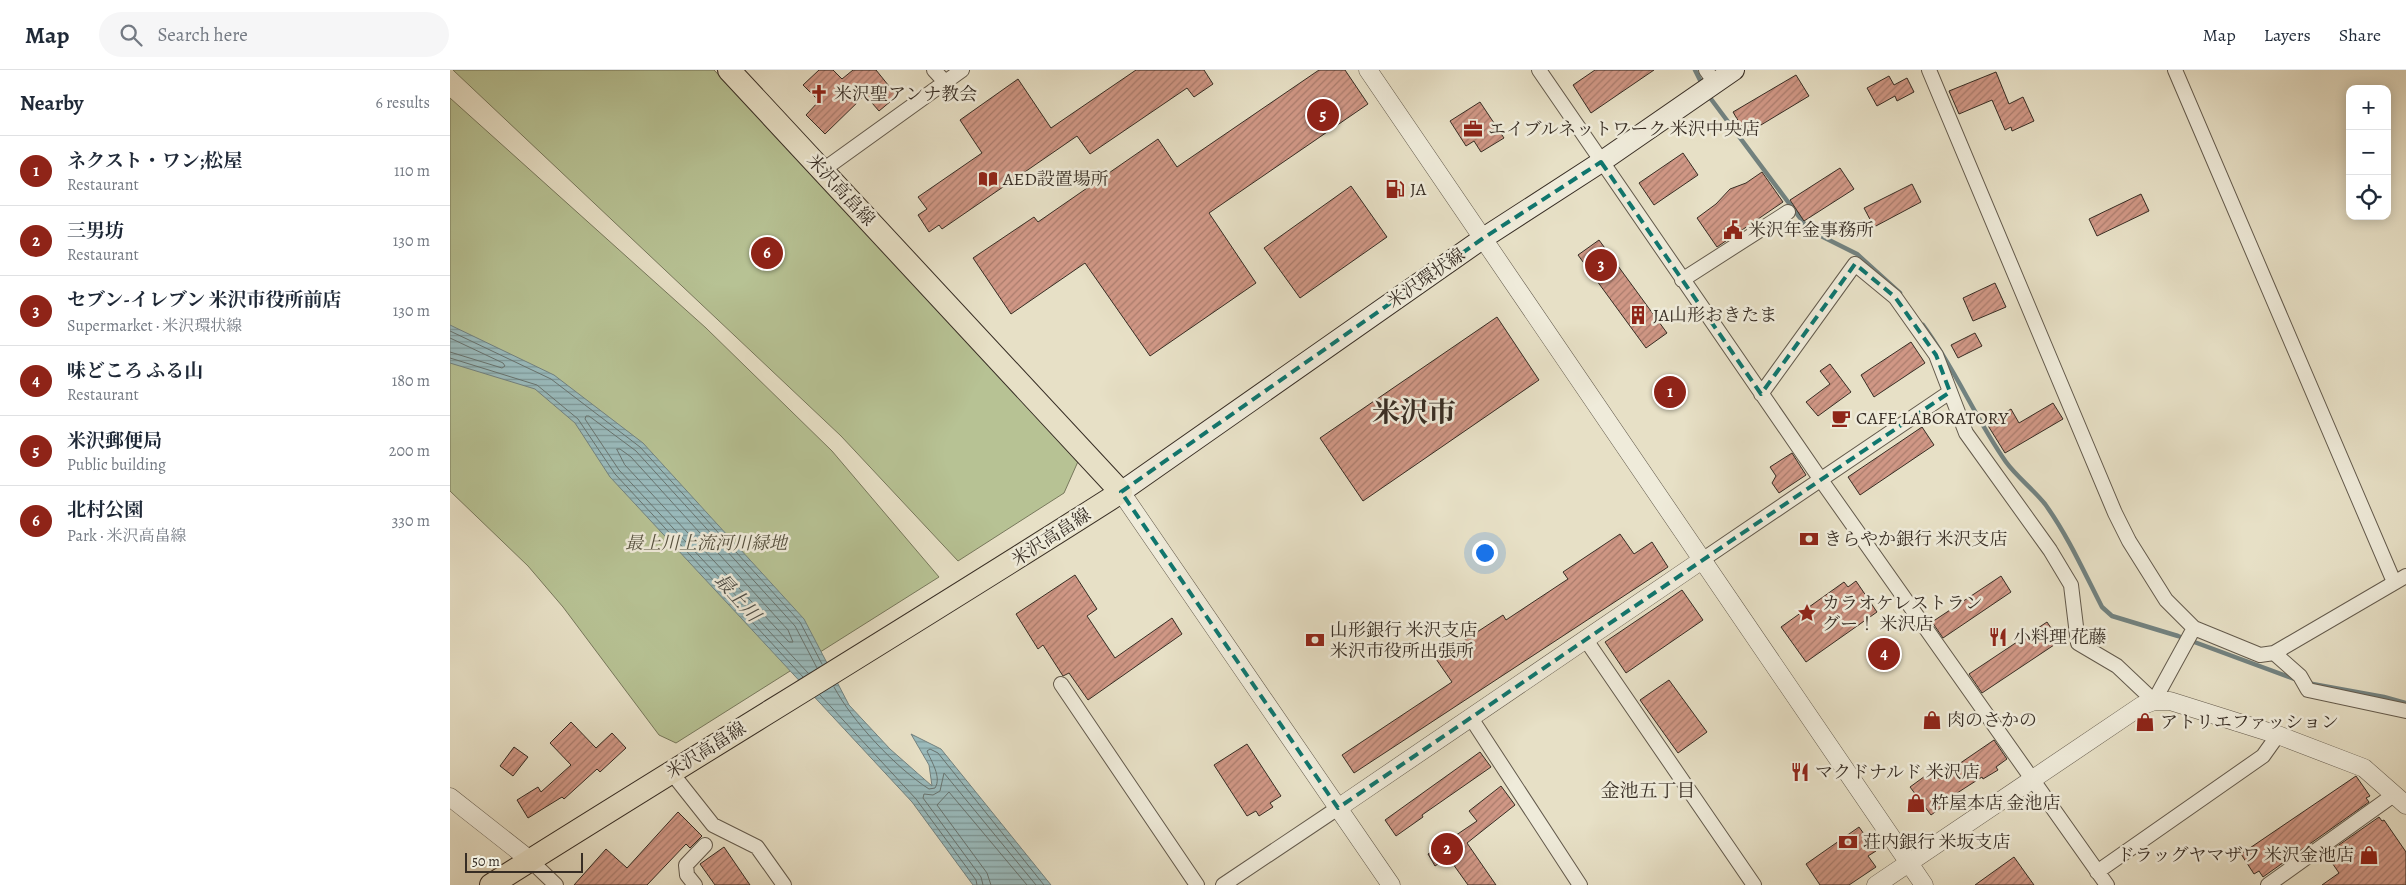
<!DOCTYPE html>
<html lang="en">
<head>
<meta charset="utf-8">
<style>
  body { margin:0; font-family:Alegreya,"Noto Serif JP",serif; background:#f6f6f7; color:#1f2937 }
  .controls { position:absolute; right:15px; top:15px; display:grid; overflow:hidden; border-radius:10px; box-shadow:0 2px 12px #0003 }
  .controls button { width:45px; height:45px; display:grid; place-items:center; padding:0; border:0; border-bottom:1px solid #e0e1e3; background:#fff; color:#1f2937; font:25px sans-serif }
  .scale { position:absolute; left:15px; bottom:12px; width:118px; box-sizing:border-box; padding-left:5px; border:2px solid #372d24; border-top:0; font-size:14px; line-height:18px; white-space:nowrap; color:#372d24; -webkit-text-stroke:4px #efebda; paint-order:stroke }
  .you { position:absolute; left:1034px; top:482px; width:18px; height:18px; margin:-12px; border:4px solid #fff; border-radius:50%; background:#1a73e8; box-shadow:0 0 0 8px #1a73e833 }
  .badge { display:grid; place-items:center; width:32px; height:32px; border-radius:50%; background:#8f2418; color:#fff; font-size:16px; font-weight:700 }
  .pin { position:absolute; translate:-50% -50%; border:2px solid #fff; box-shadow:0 1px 5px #0006 }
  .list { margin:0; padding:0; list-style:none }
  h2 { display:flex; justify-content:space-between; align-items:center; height:65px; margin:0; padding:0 20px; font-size:21px }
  h2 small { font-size:16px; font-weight:400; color:#747a83 }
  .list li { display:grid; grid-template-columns:32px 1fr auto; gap:15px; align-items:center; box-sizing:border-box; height:70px; padding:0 20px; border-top:1px solid #e0e1e3 }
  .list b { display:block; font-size:19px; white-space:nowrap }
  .list p { margin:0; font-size:16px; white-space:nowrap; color:#747a83 }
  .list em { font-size:16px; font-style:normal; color:#747a83 }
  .icon { flex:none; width:28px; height:28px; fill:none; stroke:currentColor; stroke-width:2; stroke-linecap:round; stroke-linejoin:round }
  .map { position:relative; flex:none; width:1956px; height:815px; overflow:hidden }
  header { display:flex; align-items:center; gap:30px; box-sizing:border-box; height:70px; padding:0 25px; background:#fff; border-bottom:1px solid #e0e1e3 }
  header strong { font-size:24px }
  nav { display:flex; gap:28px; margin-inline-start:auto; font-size:18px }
  .search { width:350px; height:45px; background:#f6f6f7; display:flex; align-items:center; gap:12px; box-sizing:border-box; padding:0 18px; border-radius:28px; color:#747a83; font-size:19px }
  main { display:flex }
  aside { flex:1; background:#fff }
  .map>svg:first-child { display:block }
</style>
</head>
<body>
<header>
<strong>Map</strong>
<div class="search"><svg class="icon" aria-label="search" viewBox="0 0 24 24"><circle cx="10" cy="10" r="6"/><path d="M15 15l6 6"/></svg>Search here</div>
<nav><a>Map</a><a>Layers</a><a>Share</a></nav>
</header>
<main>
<aside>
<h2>Nearby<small>6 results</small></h2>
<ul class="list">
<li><span class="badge">1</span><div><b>ネクスト・ワン;松屋</b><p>Restaurant</p></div><em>110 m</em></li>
<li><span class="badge">2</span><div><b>三男坊</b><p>Restaurant</p></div><em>130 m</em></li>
<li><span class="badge">3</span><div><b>セブン-イレブン 米沢市役所前店</b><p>Supermarket · 米沢環状線</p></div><em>130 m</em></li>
<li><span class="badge">4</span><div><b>味どころ ふる山</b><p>Restaurant</p></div><em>180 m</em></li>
<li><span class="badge">5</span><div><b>米沢郵便局</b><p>Public building</p></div><em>200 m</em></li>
<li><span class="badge">6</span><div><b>北村公園</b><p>Park · 米沢高畠線</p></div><em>330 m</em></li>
</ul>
</aside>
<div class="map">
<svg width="1956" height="815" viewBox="0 0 1956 815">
  <defs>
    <pattern id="water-rules" width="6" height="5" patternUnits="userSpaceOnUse" patternTransform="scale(1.25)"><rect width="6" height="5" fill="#9abbbd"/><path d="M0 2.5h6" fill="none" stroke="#7e9899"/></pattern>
    <pattern id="building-hatch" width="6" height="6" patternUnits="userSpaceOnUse" patternTransform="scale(1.25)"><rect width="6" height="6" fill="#d09785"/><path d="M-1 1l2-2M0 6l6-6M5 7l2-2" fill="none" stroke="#aa7c6d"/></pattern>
  </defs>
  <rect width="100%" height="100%" fill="#e7e0c6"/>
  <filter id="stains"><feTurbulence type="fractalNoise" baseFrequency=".004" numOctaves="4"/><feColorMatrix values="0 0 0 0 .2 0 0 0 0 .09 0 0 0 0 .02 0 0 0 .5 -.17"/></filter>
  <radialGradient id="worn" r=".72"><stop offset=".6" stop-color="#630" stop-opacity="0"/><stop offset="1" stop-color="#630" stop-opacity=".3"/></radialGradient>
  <path fill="#b7c294" stroke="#77785c" d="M3 0H264L630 387 614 423 508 491 391 366Z
    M0 28 256 258 382 381 489 507 226 673 209 665 113 537 78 496 0 421Z"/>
  <path fill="url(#water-rules)" stroke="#728280" d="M0 255 104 305 193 373 354 549 399 635 440 679 482 716 479 695 461 664 491 679 601 815H523L462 732 160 407 125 353 85 319 0 293Z"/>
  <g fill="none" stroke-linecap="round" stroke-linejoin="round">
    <path stroke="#687470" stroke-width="1" d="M0 261 101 309 190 377 350 552 372 594
      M0 268 53 293 55 296 52 298 0 282
      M0 288 87 315 128 349 165 404 353 607
      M167 379H170L181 387 338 560 343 572H339L175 395Z
      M358 603 169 400 135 349 136 346H139L186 381 345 556 367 598
      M384 617C402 651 446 698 479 719L485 718C492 707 481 691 477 681L480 679 488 683 594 815
      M370 625 466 729 526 810 527 815
      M533 815 531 807 473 728 474 724 483 725 490 721 494 703 586 815
      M541 815 537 803 487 735 499 722 577 815"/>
    <path stroke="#728280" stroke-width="4.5" d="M1245 0 1252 14
      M1258 25 1359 160 1407 184 1450 223
      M1473 255C1505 298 1525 348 1556 392 1567 407 1583 419 1595 434 1618 466 1634 502 1652 537L1662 546 1728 566 1850 611
      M1857 613 1934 627 1956 633"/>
  </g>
  <path fill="url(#building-hatch)" stroke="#372d24" d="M369 0H383L392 9 403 0H426L447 26 429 41 415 25 375 64 356 45 369 31 353 15Z
    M686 0H754L763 14 744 27 737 18 640 84 627 66 492 159 489 155 479 162 468 145 477 139 468 127 532 83 510 50 568 9 601 58Z
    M869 0H895L918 34 759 143 806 213 700 286 635 193 561 244 523 188 584 147 588 152 708 69 727 97Z
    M1145 0H1204L1141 43 1123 15Z
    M1546 2 1559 34 1573 27 1584 51 1562 61 1561 57 1555 60 1542 30 1509 44 1499 21Z
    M1346 5 1359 26 1296 64 1283 42Z
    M1439 6 1444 15 1457 8 1464 22 1447 31 1445 26 1427 36 1417 18Z
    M1030 32 1054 68 1031 82 1024 71 1016 76 1000 51Z
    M1233 83 1248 105 1204 135 1189 113Z
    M1390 98 1404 119 1354 151 1340 130Z
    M1312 102 1333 132 1267 177 1247 148 1266 134 1280 119 1296 113Z
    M1462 114 1471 132 1424 157 1414 138Z
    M901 116 937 167 850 228 814 178Z
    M1691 124 1699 141 1647 166 1639 149Z
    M1149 170 1217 263 1196 278 1128 185Z
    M1545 213 1556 237 1523 251 1513 228Z
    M1047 247 1089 310 913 431 870 368Z
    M1525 263 1532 276 1508 288 1501 275Z
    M1461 272 1475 293 1424 327 1411 305Z
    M1380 294 1401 322 1368 346 1356 332 1380 314 1370 301Z
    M1603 333 1613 349 1555 383 1537 354 1561 339 1569 353Z
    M1472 357 1484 375 1410 425 1398 407Z
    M1342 383 1356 405 1329 423 1322 413 1326 406 1320 397Z
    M1170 464 1184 484 1202 472 1218 497 904 703 892 685 1002 612 986 589 1053 545 1056 550 1118 509 1113 502Z
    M625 505 647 539 637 546 665 588 722 548 732 564 638 630 619 603 613 606 593 575 588 579 566 544Z
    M1551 506 1561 522 1493 568 1482 552Z
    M1406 511 1427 542 1356 592 1331 557 1394 512 1398 517Z
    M1232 520 1253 550 1176 603 1155 572Z
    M1597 552 1610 571 1532 623 1519 604Z
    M1219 610 1257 662 1228 683 1190 630Z
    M121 652 146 678 162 663 176 678 150 702 147 699 114 729 112 727 78 748 67 730 88 717 91 722 121 695 100 673Z
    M1544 670 1557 689 1546 697 1548 700 1533 709 1532 707 1504 725 1506 727 1481 745 1460 717 1482 701 1487 709Z
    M797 674 831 726 820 733 823 737 809 746 806 741 797 746 764 695Z
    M64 677 78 687 63 706 50 696Z
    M1030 682 1041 697 972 745 973 747 946 766 935 750Z
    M1906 706 1920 726 1916 728 1919 732 1813 807 1809 801 1804 804 1791 784Z
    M1051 716 1065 735 1017 773 1046 815H1018L998 787 985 796 978 784 1027 751 1019 741Z
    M228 742 252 766 240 778 236 774 197 815H124L156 779 177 798Z
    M1929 747 1932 751 1934 750 1956 782V815H1872L1889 803 1876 784Z
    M1409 757 1426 781 1418 786 1426 797 1399 815H1370L1356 794Z
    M274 777 300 815H265L250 794Z
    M1564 787 1584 815H1525Z"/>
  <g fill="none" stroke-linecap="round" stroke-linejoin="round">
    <g stroke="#635a4c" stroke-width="16">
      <path id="minor" d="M484 0 495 12
        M1089 0 1371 410 1657 815
        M1256 0 1265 13
        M1479 0 1665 443 1679 471 1716 530 1744 558 1810 585 1824 583 1956 506
        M1725 0 1944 512
        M373 100 512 0
        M1232 210 1338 142
        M1311 324 1405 194 1445 227 1486 285 1516 363 1600 480 1621 515 1628 573 1667 596 1704 631 1744 558
        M1252 490 1500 322
        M1136 570 1304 815
        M1824 583 1850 606 1858 620 1956 641
        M611 614 747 815
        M1021 648 1130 815
        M221 702 263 755 307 777 334 815
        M80 790 106 815
        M1647 802 1813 686 1828 665
        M245 815 237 805 236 795 255 775
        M773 815 888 738
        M1818 815 1945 724"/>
    </g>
    <g stroke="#635a4c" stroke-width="19">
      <path id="tertiary" d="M918 0 1474 815
        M671 422 941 815
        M0 727 80 790
        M888 738 1252 490
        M1426 815 1691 636 1704 631H1720L1828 665 1914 698 1956 735"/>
    </g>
    <g stroke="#372d24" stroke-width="22">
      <path id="secondary" d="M671 422 1032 169 1151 92 1284 0"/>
    </g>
    <g stroke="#372d24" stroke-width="24">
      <path id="primary" d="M41 815C250 683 463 555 671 422L279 0"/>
    </g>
    <use href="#minor" stroke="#efebda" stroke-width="14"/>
    <use href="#tertiary" stroke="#efebda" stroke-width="18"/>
    <use href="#secondary" stroke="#efebda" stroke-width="20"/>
    <use href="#primary" stroke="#e7e0c6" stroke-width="22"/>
  </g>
  <path fill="none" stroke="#0f766e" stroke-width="4" stroke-dasharray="10 6" stroke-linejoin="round" d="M1151 92 1311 324 1405 194 1445 227 1486 285 1500 322 888 738 671 422 1032 169Z"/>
  <defs>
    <g id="church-bare" transform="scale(1.5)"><path d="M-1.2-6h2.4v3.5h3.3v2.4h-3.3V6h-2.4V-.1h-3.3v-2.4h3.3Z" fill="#8f2418" stroke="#efebda" stroke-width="2.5" paint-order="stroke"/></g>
    <g id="office-bare" transform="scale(1.5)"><path d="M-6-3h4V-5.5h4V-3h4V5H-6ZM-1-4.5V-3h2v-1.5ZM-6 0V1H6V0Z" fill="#8f2418" stroke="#efebda" stroke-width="2.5" paint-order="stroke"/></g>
    <g id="library-bare" transform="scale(1.5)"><path d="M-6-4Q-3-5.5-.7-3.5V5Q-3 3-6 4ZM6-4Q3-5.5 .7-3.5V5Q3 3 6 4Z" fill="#8f2418" stroke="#efebda" stroke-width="2.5" paint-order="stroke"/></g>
    <g id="fuel-bare" transform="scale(1.5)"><path d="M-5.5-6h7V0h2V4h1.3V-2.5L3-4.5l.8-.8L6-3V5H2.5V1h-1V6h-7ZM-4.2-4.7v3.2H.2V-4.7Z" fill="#8f2418" stroke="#efebda" stroke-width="2.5" paint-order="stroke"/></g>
    <g id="civic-bare" transform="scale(1.5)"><path d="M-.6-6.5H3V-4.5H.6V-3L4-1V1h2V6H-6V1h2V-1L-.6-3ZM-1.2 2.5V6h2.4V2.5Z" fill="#8f2418" stroke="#efebda" stroke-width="2.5" paint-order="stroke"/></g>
    <g id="building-bare" transform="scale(1.5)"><path d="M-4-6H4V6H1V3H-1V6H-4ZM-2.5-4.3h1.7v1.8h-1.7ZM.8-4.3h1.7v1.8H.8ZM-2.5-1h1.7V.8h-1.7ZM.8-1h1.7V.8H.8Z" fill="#8f2418" stroke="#efebda" stroke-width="2.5" paint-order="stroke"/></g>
    <g id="cafe-bare" transform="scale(1.5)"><path d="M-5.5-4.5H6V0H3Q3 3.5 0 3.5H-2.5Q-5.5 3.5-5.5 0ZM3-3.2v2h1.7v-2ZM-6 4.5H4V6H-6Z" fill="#8f2418" stroke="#efebda" stroke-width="2.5" paint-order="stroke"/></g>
    <g id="bank-bare" transform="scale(1.5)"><path d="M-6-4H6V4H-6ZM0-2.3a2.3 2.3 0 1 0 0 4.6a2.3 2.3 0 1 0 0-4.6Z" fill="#8f2418" stroke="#efebda" stroke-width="2.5" paint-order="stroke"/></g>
    <g id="sight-bare" transform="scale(1.5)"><path d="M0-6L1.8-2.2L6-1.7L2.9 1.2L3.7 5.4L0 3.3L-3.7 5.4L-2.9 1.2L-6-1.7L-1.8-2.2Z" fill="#8f2418" stroke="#efebda" stroke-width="2.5" paint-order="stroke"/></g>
    <g id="restaurant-bare" transform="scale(1.5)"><path d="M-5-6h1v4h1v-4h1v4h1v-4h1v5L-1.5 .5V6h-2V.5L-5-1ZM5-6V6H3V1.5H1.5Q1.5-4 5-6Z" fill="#8f2418" stroke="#efebda" stroke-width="2.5" paint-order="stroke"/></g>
    <g id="shop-bare" transform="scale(1.5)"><path d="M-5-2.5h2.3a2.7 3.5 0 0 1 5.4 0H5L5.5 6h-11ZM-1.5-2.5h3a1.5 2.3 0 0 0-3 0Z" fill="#8f2418" stroke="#efebda" stroke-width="2.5" paint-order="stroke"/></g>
  </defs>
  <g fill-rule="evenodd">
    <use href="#church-bare" x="369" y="24"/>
    <use href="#office-bare" x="1023" y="59"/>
    <use href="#library-bare" x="538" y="109"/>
    <use href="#fuel-bare" x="945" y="119"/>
    <use href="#civic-bare" x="1283" y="160"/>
    <use href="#building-bare" x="1188" y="245"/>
    <use href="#cafe-bare" x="1391" y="348"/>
    <use href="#bank-bare" x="1359" y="469"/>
    <use href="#sight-bare" x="1357" y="543"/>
    <use href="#restaurant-bare" x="1548" y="567"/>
    <use href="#bank-bare" x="865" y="570"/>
    <use href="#shop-bare" x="1482" y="650"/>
    <use href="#shop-bare" x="1695" y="652"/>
    <use href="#restaurant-bare" x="1350" y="702"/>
    <use href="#shop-bare" x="1466" y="733"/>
    <use href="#bank-bare" x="1398" y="772"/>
    <use href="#shop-bare" x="1919" y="785"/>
  </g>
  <g text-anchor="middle" stroke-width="5" stroke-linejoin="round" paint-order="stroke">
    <g font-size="18" fill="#372d24" stroke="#efebda" text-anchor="start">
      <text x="384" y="30">米沢聖アンナ教会</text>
      <text x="1038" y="65">エイブルネットワーク 米沢中央店</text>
      <text x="553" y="115">AED設置場所</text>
      <text x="960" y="125">JA</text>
      <text x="1298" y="166">米沢年金事務所</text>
      <text x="1203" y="251">JA山形おきたま</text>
      <text x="1406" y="354">CAFE LABORATORY</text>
      <text x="1374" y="475">きらやか銀行 米沢支店</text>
      <text x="1372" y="539">カラオケレストラン<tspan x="1372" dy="21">グー！ 米沢店</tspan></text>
      <text x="880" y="566">山形銀行 米沢支店<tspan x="880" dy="21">米沢市役所出張所</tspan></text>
      <text x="1563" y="573">小料理 花藤</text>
      <text x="1497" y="656">肉のさかの</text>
      <text x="1710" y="658">アトリエファッション</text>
      <text x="1365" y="708">マクドナルド 米沢店</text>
      <text x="1481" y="739">杵屋本店 金池店</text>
      <text x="1413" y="778">荘内銀行 米坂支店</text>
      <text x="1904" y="791" text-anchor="end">ドラッグヤマザワ 米沢金池店</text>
    </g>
    <g font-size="18" fill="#372d24" stroke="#efebda">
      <text transform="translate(391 120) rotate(47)" y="6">米沢高畠線</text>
      <text transform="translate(976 208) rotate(-35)" y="6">米沢環状線</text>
      <text transform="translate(601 467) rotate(-33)" y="6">米沢高畠線</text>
      <text transform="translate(256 680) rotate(-32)" y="6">米沢高畠線</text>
    </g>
    <g font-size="18" font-style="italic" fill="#575240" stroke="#efebda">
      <text x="256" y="479">最上川上流河川緑地</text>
    </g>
    <g font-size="19" font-style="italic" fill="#50504a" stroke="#efebda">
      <text transform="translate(288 527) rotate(48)" y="7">最上川</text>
    </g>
    <g font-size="19" fill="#372d24" stroke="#efebda">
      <text x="1198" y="727">金池五丁目</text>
    </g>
    <g font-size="28" font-weight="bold" fill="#372d24" stroke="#efebda">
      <text x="964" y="352">米沢市</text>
    </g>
  </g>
  <rect width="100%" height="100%" filter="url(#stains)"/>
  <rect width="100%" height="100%" fill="url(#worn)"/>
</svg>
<div class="controls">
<button>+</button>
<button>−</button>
<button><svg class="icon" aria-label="locate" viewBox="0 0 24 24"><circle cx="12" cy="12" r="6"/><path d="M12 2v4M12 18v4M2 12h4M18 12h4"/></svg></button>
</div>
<div class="scale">50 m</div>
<div class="you"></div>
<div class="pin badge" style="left:1220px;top:322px">1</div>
<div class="pin badge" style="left:997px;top:779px">2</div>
<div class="pin badge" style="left:1151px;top:195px">3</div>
<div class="pin badge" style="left:1434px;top:584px">4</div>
<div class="pin badge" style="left:873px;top:45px">5</div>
<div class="pin badge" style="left:317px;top:183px">6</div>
</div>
</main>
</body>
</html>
